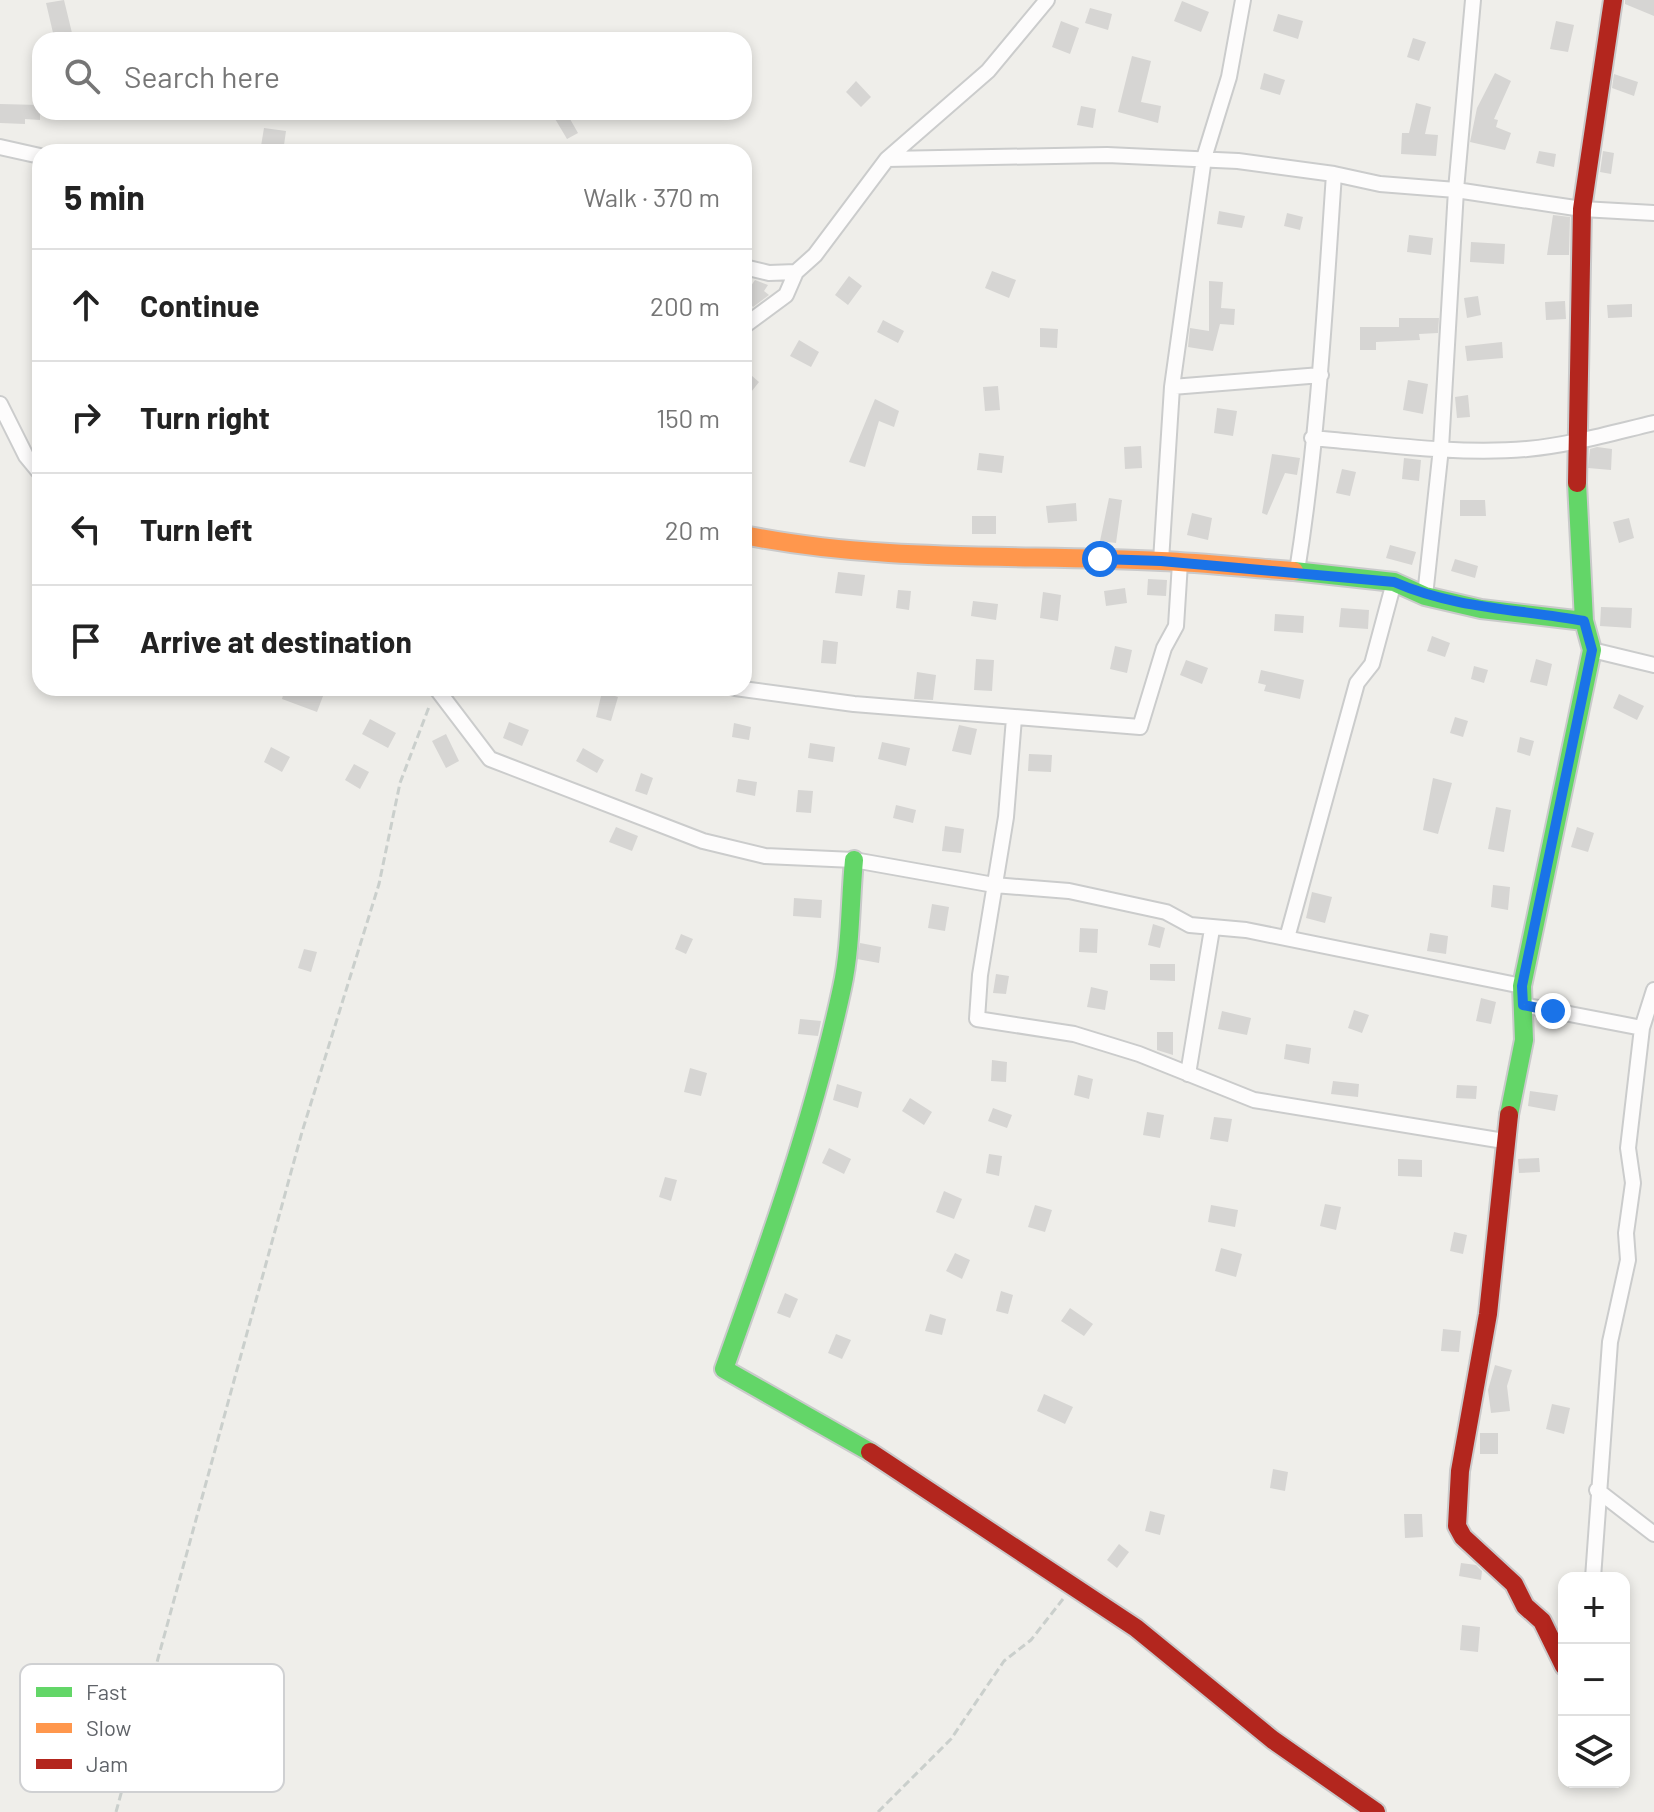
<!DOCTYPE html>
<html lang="en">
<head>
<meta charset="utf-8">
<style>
  body { margin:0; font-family:Barlow,sans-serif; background:#f2f2f2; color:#222 }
  .controls { position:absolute; right:24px; bottom:24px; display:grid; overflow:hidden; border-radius:16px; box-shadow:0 4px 12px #0003 }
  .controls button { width:72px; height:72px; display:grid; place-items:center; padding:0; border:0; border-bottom:2px solid #e0e0e0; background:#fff; color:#222; font:40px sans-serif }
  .stop { position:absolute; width:24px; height:24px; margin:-18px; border:6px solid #1a73e8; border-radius:50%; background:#fff }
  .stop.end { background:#1a73e8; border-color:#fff; box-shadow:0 2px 8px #0008 }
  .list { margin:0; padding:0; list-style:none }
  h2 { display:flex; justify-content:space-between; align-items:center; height:104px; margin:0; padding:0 32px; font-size:34px }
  h2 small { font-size:26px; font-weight:400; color:#767676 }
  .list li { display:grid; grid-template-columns:52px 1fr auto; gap:24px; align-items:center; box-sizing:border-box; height:112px; padding:0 32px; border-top:2px solid #e0e0e0 }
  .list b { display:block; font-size:30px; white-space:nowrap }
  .list em { font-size:26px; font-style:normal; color:#767676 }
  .icon { flex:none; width:44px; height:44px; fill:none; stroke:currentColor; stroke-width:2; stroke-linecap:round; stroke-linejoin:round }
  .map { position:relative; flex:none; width:1654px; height:1812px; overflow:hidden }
  .search { position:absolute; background:#fff; box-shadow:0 4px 12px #0003; left:32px; top:32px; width:720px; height:88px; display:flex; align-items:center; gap:20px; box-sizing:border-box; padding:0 28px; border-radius:24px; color:#767676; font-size:30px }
  .panel { position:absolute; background:#fff; box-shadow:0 4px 12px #0003; left:32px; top:144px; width:720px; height:552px; border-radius:24px }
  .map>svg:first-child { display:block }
</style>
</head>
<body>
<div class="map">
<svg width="1654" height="1812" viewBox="0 0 1654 1812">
  <rect width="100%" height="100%" fill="#efeeea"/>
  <path fill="#d6d5d3" d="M64 0 72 33 54 37 46 3Z
    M1625 0H1654V16L1625 4Z
    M1182 1 1209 12 1201 32 1174 21Z
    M1090 8 1112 14 1108 30 1085 23Z
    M1278 14 1303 21 1298 39 1273 31Z
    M1061 21 1079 28 1070 54 1052 47Z
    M1556 21 1574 25 1568 52 1550 49Z
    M1413 38 1426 42 1419 61 1407 57Z
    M1132 56 1151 61 1141 102 1161 106 1158 123 1118 112Z
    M1264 73 1285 80 1280 95 1260 89Z
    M1495 73 1511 81 1494 119 1498 120 1496 127 1511 133 1505 150 1470 142 1477 108Z
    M1614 74 1638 82 1634 96 1612 88Z
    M856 81 871 97 861 107 846 92Z
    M1416 103 1431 107 1425 134 1438 135 1436 156 1401 154 1402 133H1409Z
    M0 104 40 105V120L25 119V124L0 123Z
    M1081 106 1096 109 1093 128 1077 125Z
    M551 112H566L578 133 567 139Z
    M264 128 286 131 283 152H260Z
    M1539 151 1556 154 1554 167 1536 163Z
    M1603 151 1614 153 1611 174 1600 172Z
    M1219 211 1245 216 1242 228 1217 224Z
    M1287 213 1303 217 1300 230 1284 226Z
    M1553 215 1570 217 1569 255H1547Z
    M1409 235 1433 238 1431 255 1407 252Z
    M1471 242 1505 244 1504 264 1470 262Z
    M992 271 1016 280 1009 298 985 288Z
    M849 276 862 286 848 305 835 295Z
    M755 280 768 285 764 291 769 295 753 307 744 296Z
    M1209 281 1223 282 1221 308 1235 309 1234 325 1220 324 1213 351 1188 347 1190 328 1209 331Z
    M1478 296 1481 315 1467 318 1464 298Z
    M1565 301 1566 319 1546 320 1545 302Z
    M1632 304V317L1608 318 1607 305Z
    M1399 318H1439L1438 333 1419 334 1420 340 1376 342V350H1360V327H1399Z
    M883 320 904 331 898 343 877 332Z
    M1040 328 1058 329 1057 348 1040 347Z
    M799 340 819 352 811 367 790 356Z
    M1502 342 1503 358 1467 361 1465 346Z
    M744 369 759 382 744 401Z
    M1408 380 1428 384 1423 414 1403 410Z
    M998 386 1000 410 985 411 983 387Z
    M1468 395 1470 417 1457 418 1455 397Z
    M875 399 899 411 894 427 879 421 865 467 849 462Z
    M1217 408 1237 411 1233 436 1214 433Z
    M1141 446 1142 468 1125 469 1124 447Z
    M1597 447 1612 449 1611 470 1588 468 1590 449Z
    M979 453 1004 456 1002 473 977 470Z
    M1272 454 1300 458 1297 475 1285 473 1267 515 1262 513Z
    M1404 458 1421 460 1419 481 1402 479Z
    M1342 469 1356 472 1350 496 1336 493Z
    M1109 498 1122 500 1116 543 1100 541Z
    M1460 500H1485L1486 516H1460Z
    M1076 503 1077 521 1048 523 1046 506Z
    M1192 513 1212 518 1208 540 1187 535Z
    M972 516H996V534H972Z
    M1629 518 1634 538 1619 543 1613 522Z
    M1390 545 1416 552 1412 565 1386 558Z
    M1455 559 1478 566 1475 578 1451 571Z
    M838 572 865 575 862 596 835 593Z
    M1148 579 1167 580 1166 596 1147 595Z
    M1125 588 1127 603 1106 606 1104 591Z
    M898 590 911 591 909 610 896 608Z
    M1043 592 1061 595 1058 621 1040 618Z
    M973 601 998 604 996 620 971 616Z
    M1601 607 1632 608 1631 628 1600 626Z
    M1341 608 1369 610 1368 629 1339 627Z
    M1275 614 1304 616 1303 633 1274 631Z
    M1432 636 1450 643 1445 657 1427 651Z
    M823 640 838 642 836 664 821 663Z
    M1115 646 1132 650 1127 673 1110 669Z
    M976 659 994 660 992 691 974 690Z
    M1536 659 1552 664 1547 686 1530 682Z
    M1186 660 1208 668 1202 684 1180 675Z
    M1474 666 1488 670 1484 683 1471 679Z
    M1261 670 1304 680 1300 699 1264 691 1266 685 1258 683Z
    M917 672 936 675 933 700 914 699Z
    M285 688H326L317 712 282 699Z
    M602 692 618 697 611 721 596 717Z
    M1619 694 1644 706 1637 720 1613 708Z
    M1455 717 1468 721 1463 737 1450 733Z
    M370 719 396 733 388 748 362 734Z
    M509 722 529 730 522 746 503 738Z
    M734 723 751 727 749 740 732 737Z
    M959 725 977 729 971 755 952 751Z
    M446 734 459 761 446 768 432 741Z
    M1520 737 1534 741 1530 756 1517 752Z
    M882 742 910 748 906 766 878 759Z
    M810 743 835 747 833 762 808 758Z
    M271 747 290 757 282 772 264 762Z
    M583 748 604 760 597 773 576 761Z
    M1029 754 1052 755 1051 772 1028 771Z
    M354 764 369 772 360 789 345 780Z
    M641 773 653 778 647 795 635 791Z
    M1433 778 1452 783 1438 834 1423 830Z
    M738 779 757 782 755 796 736 792Z
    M798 790 813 791 811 813 796 812Z
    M896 805 916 810 913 823 893 818Z
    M1496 807 1511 810 1504 852 1488 849Z
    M945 826 964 829 961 853 942 851Z
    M616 827 638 836 632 851 609 842Z
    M1577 827 1594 833 1588 852 1571 847Z
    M1493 885 1510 887 1508 910 1491 907Z
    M1312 892 1332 897 1325 923 1306 918Z
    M794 898 822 900 821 918 793 916Z
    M932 904 949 907 945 931 928 928Z
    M1153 924 1165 928 1160 948 1148 945Z
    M1080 928 1098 929 1097 953 1079 952Z
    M1430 933 1448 936 1446 954 1427 951Z
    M681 934 693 939 686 954 675 949Z
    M860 943 881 947 879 963 857 959Z
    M304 949 317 952 311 972 298 968Z
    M1150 964H1175V981L1150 980Z
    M996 974 1009 976 1006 994 993 993Z
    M1091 987 1108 991 1105 1010 1087 1007Z
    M1481 998 1496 1002 1491 1024 1476 1021Z
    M1354 1010 1369 1015 1362 1033 1348 1028Z
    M1222 1011 1251 1018 1247 1035 1218 1029Z
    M800 1019 821 1021 818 1036 798 1034Z
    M1157 1032H1173V1055L1157 1050Z
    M1286 1044 1311 1048 1309 1064 1284 1059Z
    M992 1060 1007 1062 1006 1082 991 1081Z
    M690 1068 707 1073 701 1096 684 1092Z
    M1078 1075 1093 1079 1089 1099 1074 1095Z
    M1333 1081 1359 1084 1358 1097 1331 1094Z
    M837 1084 862 1092 858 1108 833 1100Z
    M1457 1085 1477 1086 1476 1099 1456 1098Z
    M1530 1091 1558 1095 1555 1111 1528 1106Z
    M910 1098 932 1112 924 1125 902 1111Z
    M993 1108 1012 1115 1007 1128 988 1121Z
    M1147 1112 1164 1115 1160 1138 1143 1135Z
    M1214 1117 1232 1119 1228 1142 1210 1139Z
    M829 1148 851 1159 844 1174 822 1163Z
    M989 1154 1002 1156 999 1176 986 1173Z
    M1539 1158 1540 1172 1519 1173 1518 1159Z
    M1398 1159 1422 1160V1177L1398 1176Z
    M665 1177 677 1180 671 1201 659 1197Z
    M944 1191 962 1199 954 1219 936 1212Z
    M1325 1204 1341 1207 1336 1230 1320 1226Z
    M1035 1205 1052 1210 1045 1232 1028 1227Z
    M1211 1205 1238 1210 1235 1227 1208 1222Z
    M1454 1232 1467 1235 1463 1254 1450 1251Z
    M1221 1248 1242 1254 1236 1277 1215 1271Z
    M955 1253 970 1260 962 1279 946 1271Z
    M1001 1291 1013 1295 1008 1314 996 1311Z
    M785 1293 798 1299 790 1318 777 1313Z
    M1070 1308 1093 1324 1084 1336 1061 1321Z
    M930 1314 946 1319 942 1335 925 1331Z
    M1443 1329 1461 1331 1459 1352 1441 1351Z
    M836 1334 851 1340 842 1359 828 1353Z
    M1495 1365 1512 1370 1507 1386 1510 1411 1491 1413 1488 1390Z
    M1044 1394 1073 1407 1065 1424 1037 1411Z
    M1552 1404 1570 1408 1564 1434 1546 1429Z
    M1480 1433H1498V1454H1480Z
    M1273 1469 1288 1472 1285 1491 1270 1488Z
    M1150 1511 1165 1515 1160 1535 1145 1531Z
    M1404 1514H1422L1423 1537 1405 1538Z
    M1119 1544 1129 1552 1117 1568 1107 1560Z
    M1461 1563 1476 1565 1482 1571 1481 1580 1459 1576Z
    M1462 1625 1480 1627 1478 1652 1460 1650Z"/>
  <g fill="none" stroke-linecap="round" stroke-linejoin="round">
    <g stroke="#cbcccc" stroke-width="18">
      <path id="street" d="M0 147 40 156
        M887 159 1107 155 1238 161 1334 174 1380 184 1456 190 1582 209 1654 213
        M744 267 769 273 796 272 815 255 887 159 988 71 1047 0
        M744 326 786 295 796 272
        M1172 387 1321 375
        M0 404 26 456 40 473
        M1312 438C1382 444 1457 455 1527 449 1570 445 1612 433 1654 423
        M1161 561 1172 387 1204 158 1229 77 1243 0
        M1297 571C1318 440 1325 306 1334 174
        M1425 596 1441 448 1456 190 1473 0
        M1592 650 1654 665
        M436 688 490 759 703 841 765 856 854 860 994 885 1069 891 1166 912 1190 925 1246 930 1522 986
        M735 688 854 704 1140 727 1164 648 1176 626 1180 563
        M1014 718 1006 817 980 975 977 1019 1074 1034 1139 1054 1254 1100 1504 1141
        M1287 938 1357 683 1372 664 1394 582
        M1523 1005 1642 1028
        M1188 1074 1212 929
        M1597 1490 1654 1534
        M1593 1578 1610 1342 1628 1260 1626 1233 1633 1183 1628 1148 1642 1028 1654 990"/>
    </g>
    <g stroke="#cacacb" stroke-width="22">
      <path id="fast" d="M1294 571 1394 582 1425 596 1481 609 1584 621
        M854 860C850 902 851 947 842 988 814 1118 769 1244 724 1369L870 1452
        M1509 1115 1524 1040 1522 986 1592 650 1584 621 1577 483"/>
    </g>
    <g stroke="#cacacb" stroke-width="22">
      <path id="slow" d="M744 535C882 563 1022 554 1161 561 1206 563 1250 568 1294 571"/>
    </g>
    <g stroke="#cacacb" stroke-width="22">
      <path id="jam" d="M1577 483 1582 209 1613 0
        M1509 1115 1488 1314 1460 1471 1457 1526 1463 1537 1514 1584 1525 1606 1542 1621 1564 1666
        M870 1452 1136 1628 1273 1740 1376 1812"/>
    </g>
    <path stroke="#cacfcc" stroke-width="3" stroke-dasharray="8 4" stroke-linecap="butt" d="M116 1812 302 1132 379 884 400 783 429 707
      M878 1812 951 1739 1004 1661 1031 1640 1063 1599"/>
    <use href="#street" stroke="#fdfcfc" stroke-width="14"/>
    <use href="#fast" stroke="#63d668" stroke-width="18"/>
    <use href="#slow" stroke="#ff974d" stroke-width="18"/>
    <use href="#jam" stroke="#b3261e" stroke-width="18"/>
  </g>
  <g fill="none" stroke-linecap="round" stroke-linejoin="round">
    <path stroke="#1a73e8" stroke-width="10" d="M1100 559 1161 561 1394 582C1456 609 1519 609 1584 621L1592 650 1522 986 1523 1005 1553 1011"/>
  </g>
  <rect x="20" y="1664" width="264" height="128" rx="12" fill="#fff" stroke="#cfd0d2" stroke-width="2"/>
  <rect x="36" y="1687" width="36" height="10" fill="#63d668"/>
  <rect x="36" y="1723" width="36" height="10" fill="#ff974d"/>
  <rect x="36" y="1759" width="36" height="10" fill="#b3261e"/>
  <g font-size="22" fill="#5f6368">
    <text x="86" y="1700">Fast</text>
    <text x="86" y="1736">Slow</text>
    <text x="86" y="1772">Jam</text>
  </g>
</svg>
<div class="controls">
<button>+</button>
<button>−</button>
<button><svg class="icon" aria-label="layers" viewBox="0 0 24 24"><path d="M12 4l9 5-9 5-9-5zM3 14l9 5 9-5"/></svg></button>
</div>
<div class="stop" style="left:1100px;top:559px"></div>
<div class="stop end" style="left:1553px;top:1011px"></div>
<div class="search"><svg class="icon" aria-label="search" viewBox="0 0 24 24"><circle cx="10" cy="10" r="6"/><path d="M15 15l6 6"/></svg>Search here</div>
<section class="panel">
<h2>5 min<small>Walk · 370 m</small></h2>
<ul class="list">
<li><svg class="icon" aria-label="ahead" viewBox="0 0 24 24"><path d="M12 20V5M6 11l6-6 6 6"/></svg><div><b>Continue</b></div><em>200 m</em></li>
<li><svg class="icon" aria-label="right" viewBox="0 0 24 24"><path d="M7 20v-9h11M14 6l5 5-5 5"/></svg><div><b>Turn right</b></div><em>150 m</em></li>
<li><svg class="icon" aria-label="left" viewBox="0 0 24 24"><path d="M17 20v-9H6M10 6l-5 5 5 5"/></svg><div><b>Turn left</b></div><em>20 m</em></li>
<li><svg class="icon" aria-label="arrive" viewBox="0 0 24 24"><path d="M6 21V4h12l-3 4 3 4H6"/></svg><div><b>Arrive at destination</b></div></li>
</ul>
</section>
</div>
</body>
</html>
